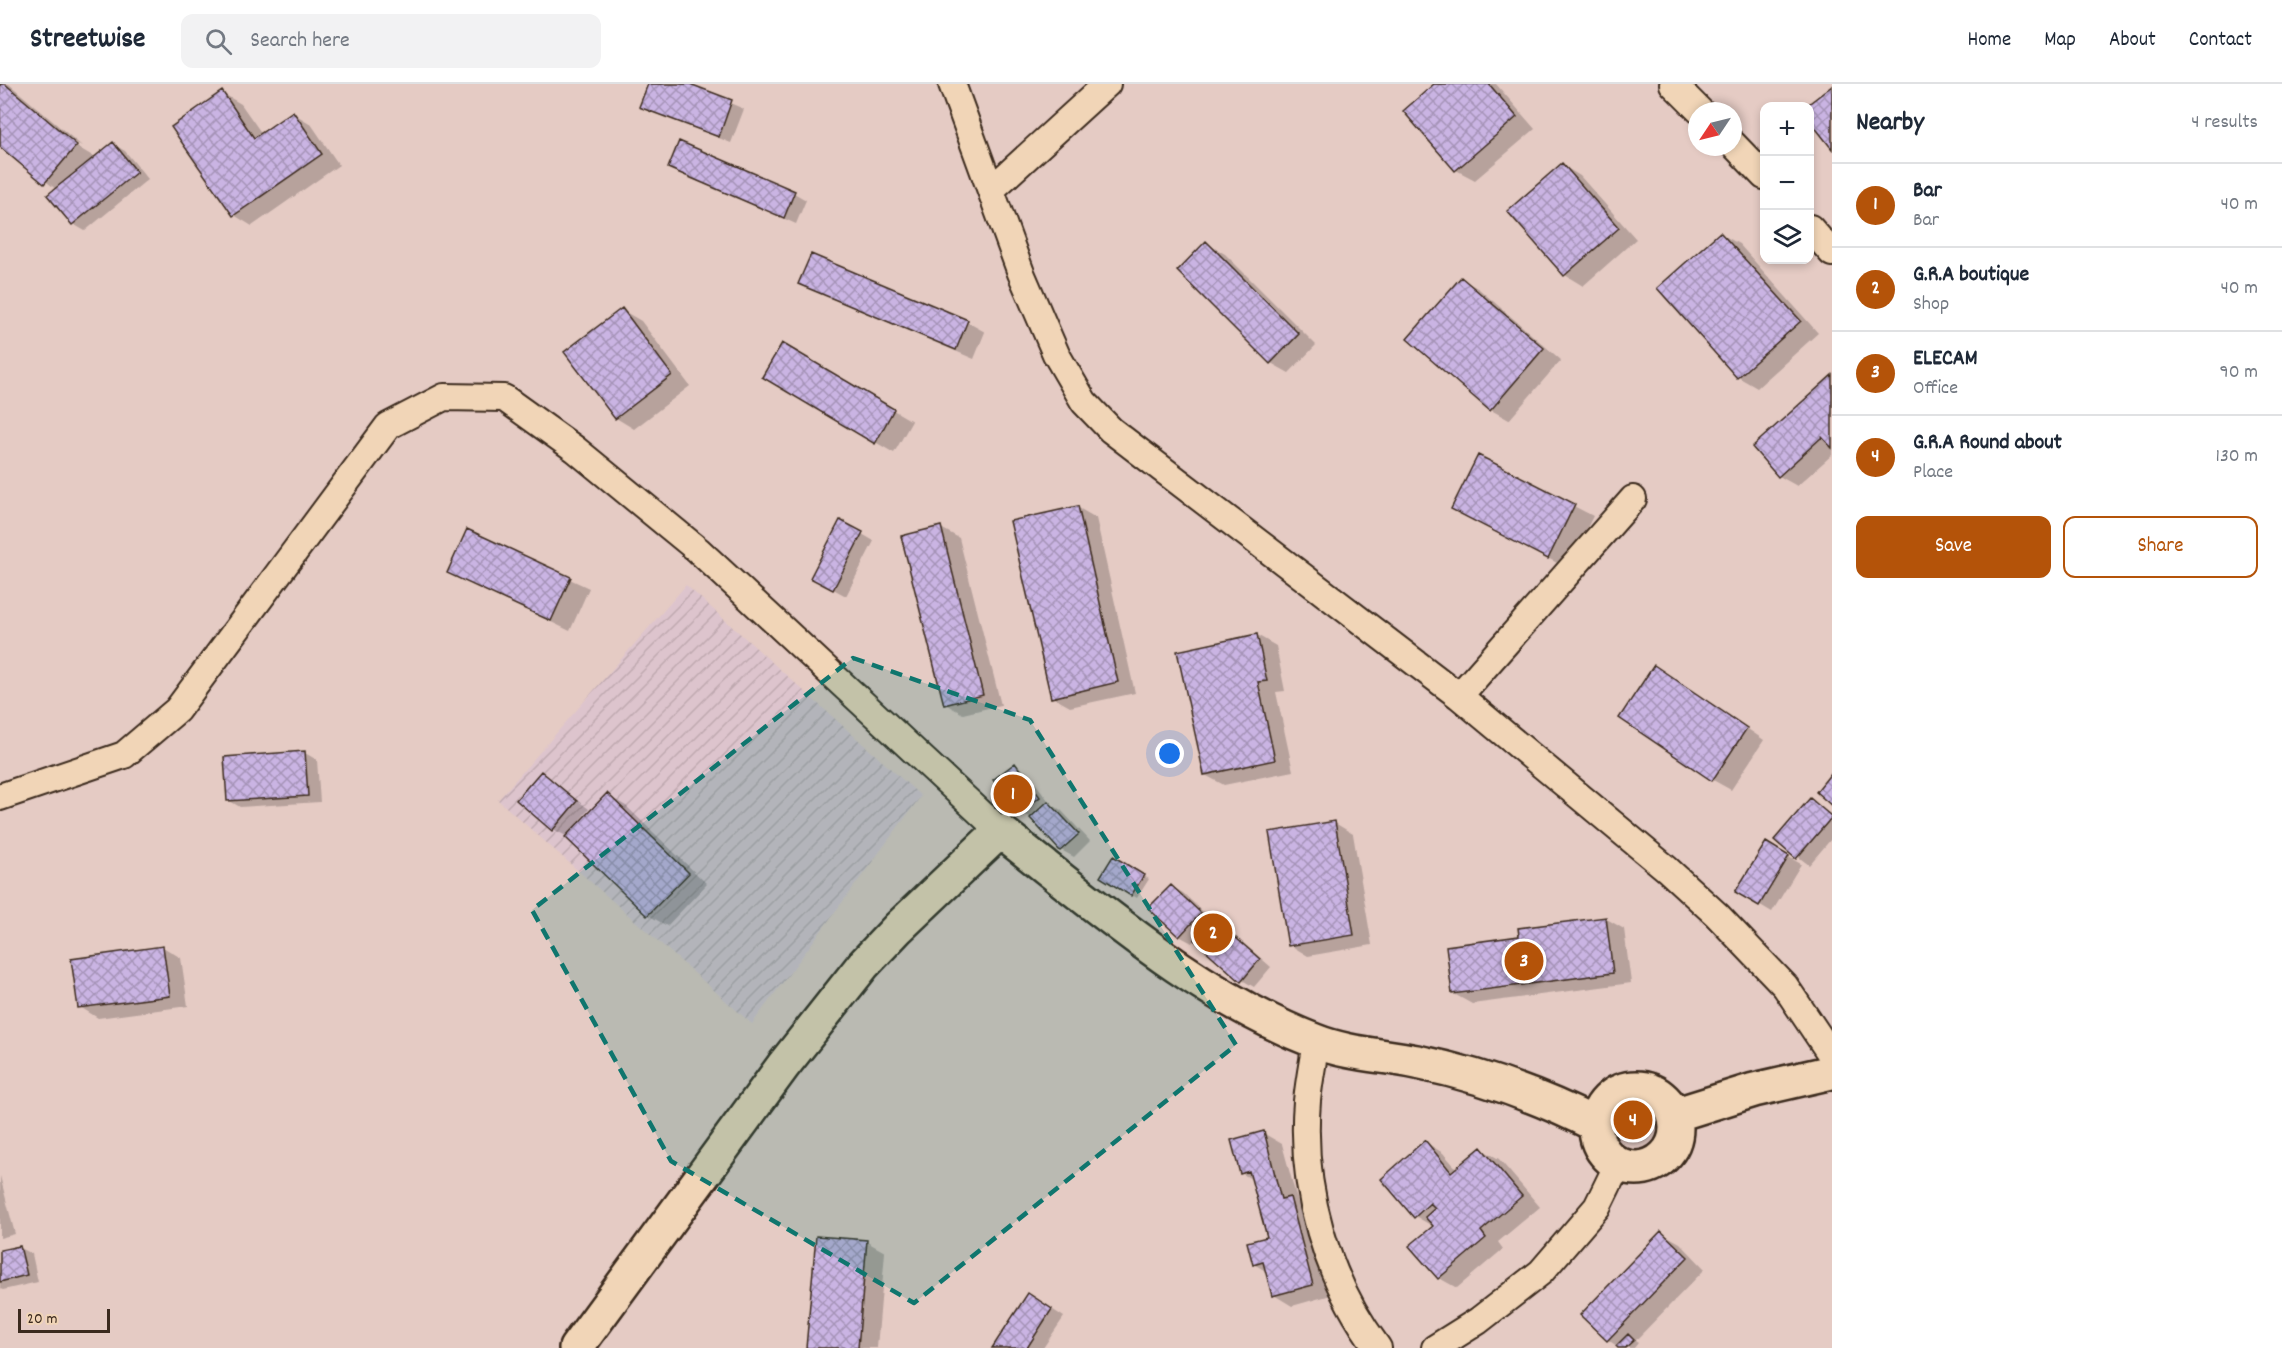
<!DOCTYPE html>
<html lang="en">
<head>
<meta charset="utf-8">
<style>
  body { margin:0; font-family:Dekko,sans-serif; background:#f2f2f3; color:#1f2937 }
  .controls { position:absolute; right:18px; top:18px; display:grid; overflow:hidden; border-radius:12px; box-shadow:0 3px 9px #0003 }
  .controls button { width:54px; height:54px; display:grid; place-items:center; padding:0; border:0; border-bottom:2px solid #e0e1e3; background:#fff; color:#1f2937; font:30px sans-serif }
  .compass { position:absolute; left:1688px; top:18px; width:54px; height:54px; border-radius:50%; background:#fff; box-shadow:0 3px 9px #0003; rotate:235deg }
  .scale { position:absolute; left:18px; bottom:15px; width:92px; box-sizing:border-box; padding-left:6px; border:3px solid #3b2a1e; border-top:0; font-size:16px; line-height:21px; white-space:nowrap; color:#3b2a1e; -webkit-text-stroke:4px #f1d5b7; paint-order:stroke }
  .you { position:absolute; left:1170px; top:670px; width:21px; height:21px; margin:-15px; border:4px solid #fff; border-radius:50%; background:#1a73e8; box-shadow:0 0 0 9px #1a73e833 }
  .badge { display:grid; place-items:center; width:39px; height:39px; border-radius:50%; background:#b45309; color:#fff; font-size:20px; font-weight:700 }
  .pin { position:absolute; translate:-50% -50%; border:3px solid #fff; box-shadow:0 2px 6px #0006 }
  .list { margin:0; padding:0; list-style:none }
  h2 { display:flex; justify-content:space-between; align-items:center; height:78px; margin:0; padding:0 24px; font-size:26px }
  h2 small { font-size:20px; font-weight:400; color:#747a83 }
  .list li { display:grid; grid-template-columns:39px 1fr auto; gap:18px; align-items:center; box-sizing:border-box; height:84px; padding:0 24px; border-top:2px solid #e0e1e3 }
  .list b { display:block; font-size:22px; white-space:nowrap }
  .list p { margin:0; font-size:20px; white-space:nowrap; color:#747a83 }
  .list em { font-size:20px; font-style:normal; color:#747a83 }
  .actions { display:flex; gap:12px; padding:18px 24px }
  .actions a { flex:1; padding:14px 0; border:2px solid #b45309; border-radius:12px; text-align:center; font-size:21px; color:#b45309 }
  .actions .main { background:#b45309; color:#fff }
  .icon { flex:none; width:33px; height:33px; fill:none; stroke:currentColor; stroke-width:2; stroke-linecap:round; stroke-linejoin:round }
  .map { position:relative; flex:none; width:1832px; height:1264px; overflow:hidden }
  header { display:flex; align-items:center; gap:36px; box-sizing:border-box; height:84px; padding:0 30px; background:#fff; border-bottom:2px solid #e0e1e3 }
  header strong { font-size:28px }
  nav { display:flex; gap:33px; margin-inline-start:auto; font-size:21px }
  .search { width:420px; height:54px; background:#f2f2f3; display:flex; align-items:center; gap:15px; box-sizing:border-box; padding:0 21px; border-radius:12px; color:#747a83; font-size:22px }
  main { display:flex }
  aside { flex:1; background:#fff }
  .map>svg:first-child { display:block }
</style>
</head>
<body>
<header>
<strong>Streetwise</strong>
<div class="search"><svg class="icon" aria-label="search" viewBox="0 0 24 24"><circle cx="10" cy="10" r="6"/><path d="M15 15l6 6"/></svg>Search here</div>
<nav><a>Home</a><a>Map</a><a>About</a><a>Contact</a></nav>
</header>
<main>
<div class="map">
<svg width="1832" height="1264" viewBox="0 0 1832 1264">
  <defs>
    <pattern id="industrial-furrows" width="10" height="10" patternUnits="userSpaceOnUse" patternTransform="scale(1.5)"><rect width="10" height="10" fill="#ddc4cd"/><path d="M-1 1l2-2M0 10L10 0M9 11l2-2" fill="none" stroke="#bfa9b0"/></pattern>
    <pattern id="building-cross-hatch" width="8" height="8" patternUnits="userSpaceOnUse" patternTransform="scale(1.5)"><rect width="8" height="8" fill="#cab4e3"/><path d="M0 0l8 8M0 8l8-8" fill="none" stroke="#a593b7"/></pattern>
  </defs>
  <rect width="100%" height="100%" fill="#e5cbc4"/>
  <filter id="ink" filterUnits="userSpaceOnUse"><feTurbulence type="fractalNoise" baseFrequency=".0167" numOctaves="2"/><feDisplacementMap in="SourceGraphic" scale="12" xChannelSelector="R" yChannelSelector="G"/><feConvolveMatrix kernelMatrix="1 2 1 2 8 2 1 2 1" color-interpolation-filters="sRGB"/></filter>
  <g filter="url(#ink)">
    <path fill="url(#industrial-furrows)" d="M686 501 921 712 752 940 498 716Z"/>
    <path fill="#0003" d="M0 0H9L82 62 71 56 69 58 96 74 113 60 125 67 148 95 85 147 73 140 57 106 0 61Z
      M650 0H685L744 25 731 59 641 22Z
      M1436 0H1496L1535 45 1475 96 1456 86Z
      M222 9 241 20 262 50 293 29 311 40 339 81 252 142 234 131Z
      M1562 81 1580 92 1636 155 1583 202 1565 191 1509 127Z
      M669 83 794 109 806 116 796 140Z
      M1721 150 1739 160 1818 249 1757 304 1738 293 1659 205Z
      M1206 159 1225 170 1316 261 1289 289 1271 279Z
      M1461 195 1479 205 1561 276 1509 336 1491 326Z
      M800 199 967 238 985 248 974 275 819 209Z
      M622 226 641 237 690 302 634 345 616 334Z
      M782 261 912 337 894 369 764 293Z
      M1832 293V371L1797 402 1779 392Z
      M1479 373 1593 432 1567 484 1471 435Z
      M1077 423 1096 434 1135 609 1070 623 1052 613Z
      M941 444 959 454 1001 621 963 630 945 620Z
      M467 447 589 504 570 547 449 489Z
      M862 450 874 457 846 512 824 500Z
      M1257 551 1276 562 1285 607 1276 608 1293 687 1224 701 1205 691Z
      M1673 594 1764 656 1731 706 1713 696Z
      M305 669 317 676 320 718 240 723 228 716 225 674Z
      M1015 681 1027 688 1051 720 1061 726 1090 757 1074 773 1061 766 1032 734 1019 728Z
      M541 689 589 725 577 739 579 740 607 711 626 722 707 800 667 842 648 831 566 752 553 745Z
      M1810 716 1832 731V754L1809 781 1776 756Z
      M1335 739 1353 750 1372 861 1308 872 1290 861Z
      M1766 760 1801 780 1772 828 1737 807Z
      M1113 774 1149 795 1137 814 1102 793Z
      M1171 802 1183 809 1213 837 1225 843 1271 883 1254 903 1242 896 1195 855 1192 859 1179 852Z
      M1605 834 1624 845 1631 899 1472 920 1454 910 1521 854Z
      M163 863 181 874 188 922 98 934 80 923Z
      M1263 1049 1282 1060 1298 1119 1308 1126 1331 1211 1292 1222 1274 1211 1267 1188 1254 1180 1269 1154 1253 1096 1241 1089Z
      M1425 1058 1443 1069 1457 1085 1481 1065 1499 1075 1540 1123 1498 1158 1503 1165 1457 1204 1439 1194 1434 1143 1415 1132Z
      M0 1092 15 1150 0 1154Z
      M1662 1149 1680 1159 1705 1185 1635 1257 1638 1259 1634 1264H1620L1608 1256Z
      M867 1158 885 1168 877 1264H810Z
      M19 1163 32 1170 38 1198 3 1206 0 1205V1168Z
      M1041 1218 1064 1233 1043 1264H994Z"/>
    <path fill="url(#building-cross-hatch)" stroke="#3b2a1e" stroke-width="1.5" d="M0 0H5L77 61 44 100 0 63Z
      M648 0H690L732 16 719 53 639 23Z
      M1434 0H1489L1517 33 1455 87 1403 27Z
      M1832 2V65L1810 37V22H1806Z
      M222 7 254 54 293 27 322 70 233 132 171 43Z
      M679 57 795 107 784 134 668 84Z
      M113 58 137 88 72 141 47 111Z
      M1562 79 1619 144 1564 192 1507 127Z
      M1720 148 1801 237 1737 294 1657 204Z
      M1206 157 1299 250 1270 280 1177 187Z
      M811 170 968 236 956 266 798 200Z
      M1461 193 1544 264 1490 327 1407 255Z
      M622 224 672 291 615 335 564 268Z
      M782 259 894 325 875 360 762 293Z
      M1832 291V364L1822 353 1778 393 1752 363Z
      M1478 371 1575 420 1548 475 1451 425Z
      M1078 422 1118 598 1051 614 1010 437Z
      M840 436 863 448 833 506 810 494Z
      M941 442 983 611 944 621 901 452Z
      M467 445 571 493 551 537 447 489Z
      M1257 550 1267 597 1258 598 1275 676 1204 691 1177 567Z
      M1654 581 1747 644 1712 697 1619 634Z
      M305 667 308 712 227 717 224 673Z
      M1015 679 1040 713 1018 730 993 696Z
      M541 687 577 717 552 747 516 716Z
      M1832 688V722L1816 708Z
      M607 709 689 789 647 832 565 753Z
      M1810 714 1832 733 1796 775 1774 756Z
      M1048 717 1079 750 1060 767 1030 734Z
      M1335 737 1354 851 1288 862 1269 748Z
      M1766 758 1789 772 1759 822 1735 808Z
      M1113 772 1144 791 1131 812 1100 793Z
      M1171 801 1201 829 1179 853 1148 824Z
      M1606 833 1613 889 1452 910 1446 862 1519 852 1518 844Z
      M1213 834 1260 875 1241 898 1194 856Z
      M163 862 170 912 78 924 71 875Z
      M1264 1047 1281 1115 1290 1113 1313 1201 1272 1212 1263 1178 1253 1181 1247 1158 1267 1153 1249 1087 1240 1090 1231 1056Z
      M1425 1056 1451 1088 1481 1063 1522 1112 1481 1147 1486 1154 1438 1195 1409 1162 1433 1142 1425 1133 1435 1124 1430 1119 1414 1134 1381 1095Z
      M1661 1147 1688 1173 1607 1257 1580 1231Z
      M816 1152 867 1156 858 1264H806Z
      M20 1162 27 1191 0 1198V1166Z
      M1028 1209 1052 1225 1027 1264H992Z
      M1628 1250 1634 1256 1625 1264H1618L1616 1262Z"/>
    <g fill="none" stroke-linecap="round" stroke-linejoin="round">
      <g stroke="#3b2a1e" stroke-width="30">
        <path id="street" d="M952 0 1021 189 1056 270 1084 318 1111 346 1459 612 1667 785 1717 831 1785 902 1832 972
          M1673 0 1700 27
          M1733 60 1764 92
          M992 105 1107 0
          M1810 144 1832 169
          M1459 612 1633 415
          M0 713 124 671 177 626 388 342 444 313 504 314 575 365 698 466 1000 747
          M1316 958C1313 977 1309 997 1307 1017 1300 1104 1326 1195 1378 1264
          M1435 1264 1478 1237 1541 1188 1597 1123 1618 1080"/>
      </g>
      <g stroke="#3b2a1e" stroke-width="38">
        <path id="secondary" d="M1596 1044a40 40 0 1 1 80 0a40 40 0 1 1-80 0Z
          M1674 1031 1754 1006 1832 988
          M576 1264 783 982 863 881 898 844 1000 747C1098 823 1198 912 1315 957 1347 970 1384 971 1417 978 1480 991 1539 1012 1596 1041"/>
      </g>
      <use href="#street" stroke="#f1d5b7" stroke-width="26"/>
      <use href="#secondary" stroke="#f1d5b7" stroke-width="33"/>
    </g>
  </g>
  <path fill="#0f766e" fill-opacity="0.2" stroke="#0f766e" stroke-width="4.5" stroke-dasharray="12 8" stroke-linejoin="round" d="M853 574 1030 636 1236 961 914 1219 671 1077 532 826Z"/>
</svg>
<div class="controls">
<button>+</button>
<button>−</button>
<button><svg class="icon" aria-label="layers" viewBox="0 0 24 24"><path d="M12 4l9 5-9 5-9-5zM3 14l9 5 9-5"/></svg></button>
</div>
<svg class="compass" viewBox="-18 -18 36 36"><path d="M0-13l5 13h-10z" fill="#e53935"/><path d="M0 13l5-13h-10z" fill="#747a83"/></svg>
<div class="scale">20 m</div>
<div class="you"></div>
<div class="pin badge" style="left:1013px;top:710px">1</div>
<div class="pin badge" style="left:1213px;top:849px">2</div>
<div class="pin badge" style="left:1524px;top:877px">3</div>
<div class="pin badge" style="left:1633px;top:1036px">4</div>
</div>
<aside>
<h2>Nearby<small>4 results</small></h2>
<ul class="list">
<li><span class="badge">1</span><div><b>Bar</b><p>Bar</p></div><em>40 m</em></li>
<li><span class="badge">2</span><div><b>G.R.A boutique</b><p>Shop</p></div><em>40 m</em></li>
<li><span class="badge">3</span><div><b>ELECAM</b><p>Office</p></div><em>90 m</em></li>
<li><span class="badge">4</span><div><b>G.R.A Round about</b><p>Place</p></div><em>130 m</em></li>
</ul>
<div class="actions"><a class="main">Save</a><a>Share</a></div>
</aside>
</main>
</body>
</html>
